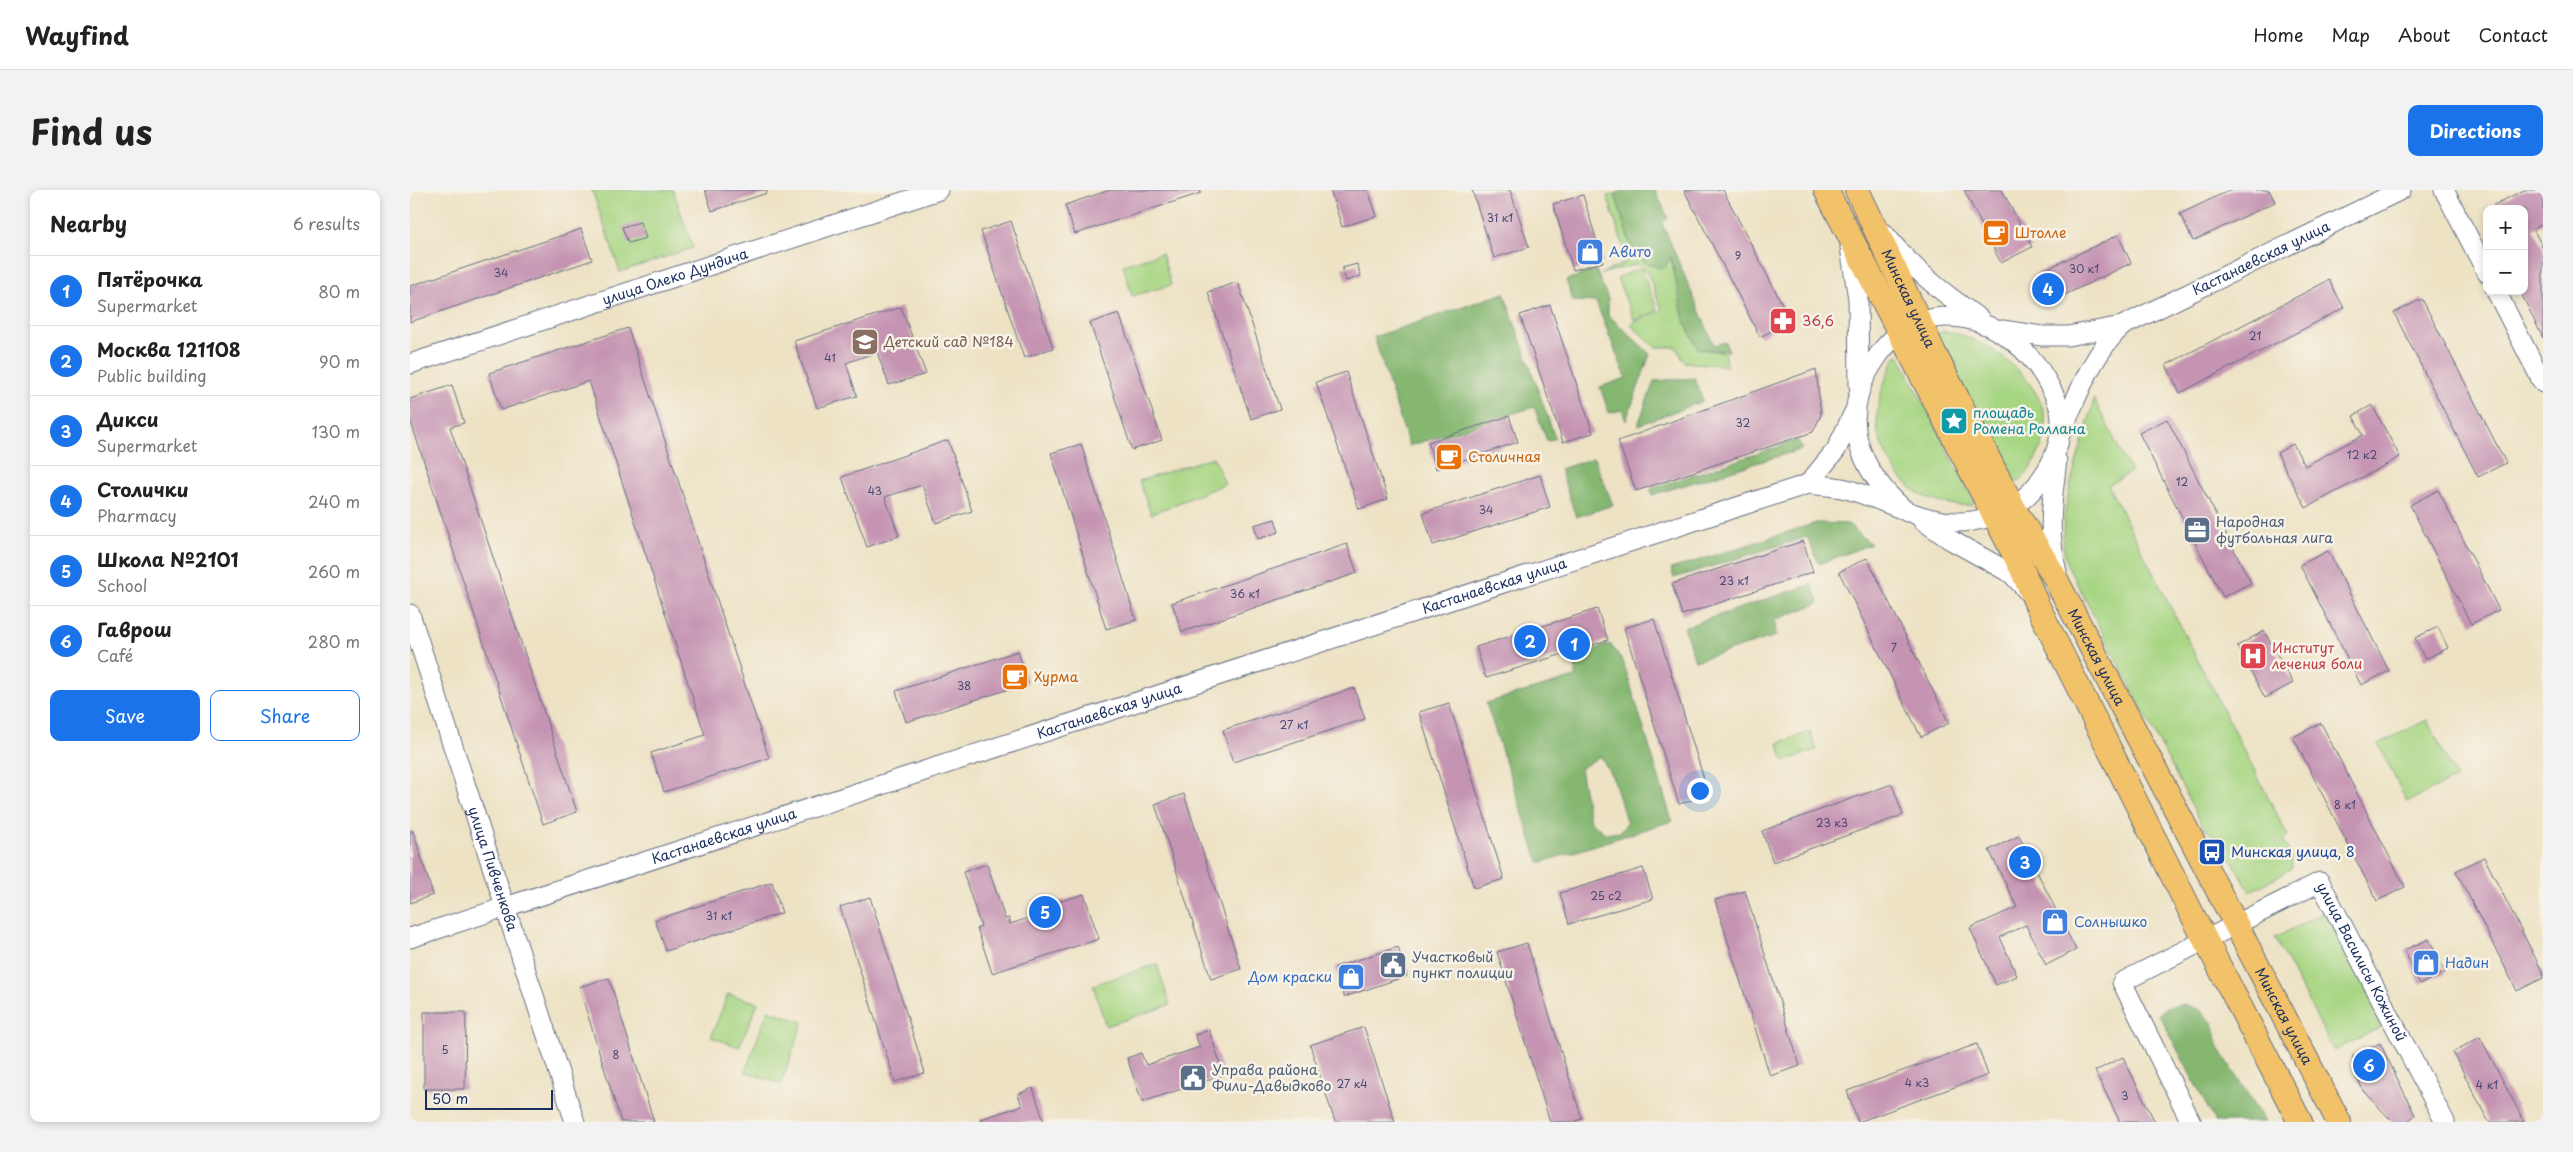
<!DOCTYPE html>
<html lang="en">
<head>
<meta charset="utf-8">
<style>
  body { margin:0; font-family:"Playpen Sans",sans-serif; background:#f2f2f2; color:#222 }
  .controls { position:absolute; right:15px; top:15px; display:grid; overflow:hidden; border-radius:10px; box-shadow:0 2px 8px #0003 }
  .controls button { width:45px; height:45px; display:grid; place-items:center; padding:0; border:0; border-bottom:1px solid #e0e0e0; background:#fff; color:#222; font:25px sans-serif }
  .scale { position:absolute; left:15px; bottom:12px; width:128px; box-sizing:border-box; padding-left:5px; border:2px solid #1b2f5e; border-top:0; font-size:14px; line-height:18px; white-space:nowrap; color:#1b2f5e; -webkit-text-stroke:4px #f7f3e8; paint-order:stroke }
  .you { position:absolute; left:1289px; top:600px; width:18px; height:18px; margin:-12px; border:4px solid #fff; border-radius:50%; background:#1a73e8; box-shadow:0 0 0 8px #1a73e833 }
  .badge { display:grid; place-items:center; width:32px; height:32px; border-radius:50%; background:#1a73e8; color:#fff; font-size:16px; font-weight:700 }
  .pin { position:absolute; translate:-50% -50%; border:2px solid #fff; box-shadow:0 1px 5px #0006 }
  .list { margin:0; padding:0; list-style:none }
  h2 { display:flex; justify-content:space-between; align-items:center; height:65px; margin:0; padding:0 20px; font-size:21px }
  h2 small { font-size:16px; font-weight:400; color:#767676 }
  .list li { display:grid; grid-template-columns:32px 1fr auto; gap:15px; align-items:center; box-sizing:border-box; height:70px; padding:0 20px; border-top:1px solid #e0e0e0 }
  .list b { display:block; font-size:19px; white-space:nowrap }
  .list p { margin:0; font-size:16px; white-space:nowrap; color:#767676 }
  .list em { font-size:16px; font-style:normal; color:#767676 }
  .actions { display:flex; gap:10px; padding:15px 20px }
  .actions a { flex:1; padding:11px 0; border:1px solid #1a73e8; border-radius:10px; text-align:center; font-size:18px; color:#1a73e8 }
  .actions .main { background:#1a73e8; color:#fff }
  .map { position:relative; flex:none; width:2133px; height:932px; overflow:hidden; border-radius:10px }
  header { display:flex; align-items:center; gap:30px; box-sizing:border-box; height:70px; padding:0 25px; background:#fff; border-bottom:1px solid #e0e0e0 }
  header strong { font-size:24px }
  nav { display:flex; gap:28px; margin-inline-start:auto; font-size:18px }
  .intro { display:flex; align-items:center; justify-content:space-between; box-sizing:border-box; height:120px; padding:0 30px }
  h1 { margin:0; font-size:35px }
  .button { padding:12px 22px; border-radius:10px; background:#1a73e8; color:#fff; font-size:18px; font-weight:700 }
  main { display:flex; gap:30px; padding:0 30px }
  aside { flex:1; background:#fff; border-radius:10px; box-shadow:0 2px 8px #0003 }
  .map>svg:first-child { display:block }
</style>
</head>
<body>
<header>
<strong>Wayfind</strong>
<nav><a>Home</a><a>Map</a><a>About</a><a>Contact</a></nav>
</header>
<div class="intro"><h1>Find us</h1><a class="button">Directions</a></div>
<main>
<aside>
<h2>Nearby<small>6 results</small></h2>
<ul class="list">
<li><span class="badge">1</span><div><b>Пятёрочка</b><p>Supermarket</p></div><em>80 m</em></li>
<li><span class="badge">2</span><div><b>Москва 121108</b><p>Public building</p></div><em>90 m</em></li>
<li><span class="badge">3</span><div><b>Дикси</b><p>Supermarket</p></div><em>130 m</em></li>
<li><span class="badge">4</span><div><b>Столички</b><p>Pharmacy</p></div><em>240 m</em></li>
<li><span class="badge">5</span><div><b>Школа №2101</b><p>School</p></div><em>260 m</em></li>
<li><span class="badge">6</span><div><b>Гаврош</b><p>Café</p></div><em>280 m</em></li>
</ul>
<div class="actions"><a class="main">Save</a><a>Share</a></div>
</aside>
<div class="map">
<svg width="2133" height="932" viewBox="0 0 2133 932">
  <rect width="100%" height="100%" fill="#f7f3e8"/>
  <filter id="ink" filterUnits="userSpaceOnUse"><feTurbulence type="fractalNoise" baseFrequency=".02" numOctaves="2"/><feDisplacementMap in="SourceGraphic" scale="10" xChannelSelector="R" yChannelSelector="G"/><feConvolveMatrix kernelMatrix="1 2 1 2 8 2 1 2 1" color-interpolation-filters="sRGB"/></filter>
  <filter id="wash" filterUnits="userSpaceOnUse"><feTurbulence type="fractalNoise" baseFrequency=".0096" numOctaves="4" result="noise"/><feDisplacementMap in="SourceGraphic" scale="20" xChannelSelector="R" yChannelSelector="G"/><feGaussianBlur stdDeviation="1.12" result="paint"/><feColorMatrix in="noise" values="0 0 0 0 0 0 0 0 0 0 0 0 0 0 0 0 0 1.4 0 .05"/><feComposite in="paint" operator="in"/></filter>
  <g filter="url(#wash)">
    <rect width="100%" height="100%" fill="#ede2c4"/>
    <path fill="#a7d683" stroke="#618270" d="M182 0H263L283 58 210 82Z
      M1205 4 1220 54 1234 72 1254 79 1260 66 1288 159 1314 162 1317 176 1274 172 1266 157H1245L1220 134 1252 120 1238 84 1228 74 1191 84 1218 71 1197 6Z
      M752 63 761 95 722 106 713 75Z
      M1231 78 1248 121 1224 130 1207 88Z
      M1534 141C1573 145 1631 188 1635 229 1637 247 1629 266 1619 280 1615 286 1611 293 1602 292L1524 144Z
      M1489 165 1564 312 1562 315C1521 317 1494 302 1476 264 1472 256 1467 245 1467 235 1466 210 1475 188 1486 166Z
      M1684 209 1721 282 1698 295 1878 646 1873 650 1881 666 1882 678 1840 702 1812 653 1793 637 1657 374C1642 330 1674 254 1684 209Z
      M803 267 815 294 741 324 729 291Z
      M2017 530 2046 588 1997 612 1968 554Z
      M1400 542 1407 560 1374 571 1368 553Z
      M1916 721 1975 835 1924 861 1865 748Z
      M747 774 760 815 696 836 683 795Z
      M318 804 348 813 329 857 301 847Z
      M358 820 393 832 371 894 335 882Z"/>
    <path fill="#85b771" stroke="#507368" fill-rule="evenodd" d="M1215 0H1245L1258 28 1252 33 1304 155 1315 152 1319 161 1288 159 1274 131 1261 67 1254 79 1234 72 1220 54 1205 4Z
      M1186 80 1198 109V125L1240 164 1216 231 1212 220 1199 223 1190 197 1216 188 1186 112 1163 111 1156 90Z
      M1094 103 1145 248 1137 251 1124 217 999 256 964 147Z
      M1285 188 1293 211 1228 235 1244 191Z
      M1388 250 1392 259 1242 305 1241 299Z
      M1184 268 1203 315 1166 327 1150 279Z
      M1406 333 1438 334 1461 354 1409 374 1397 347 1264 388 1261 379Z
      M1402 394 1409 413 1365 430 1366 446 1285 471 1274 437Z
      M1200 454 1213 471 1262 631 1129 673 1076 513 1165 487 1166 466ZM1190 566 1204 590 1217 634 1210 642 1196 644 1180 631 1170 579Z
      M1773 814 1790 820 1803 833 1809 858 1855 932H1805L1749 824 1755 818Z"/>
    <g id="blocks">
      <path fill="#c594b2" d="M295 0H357V3L302 21Z
        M700 0H790L791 3 665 44 655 15Z
        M920 0H958L967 26 932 37Z
        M1062 0H1100L1119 57 1084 68Z
        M1274 0H1313L1381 131 1350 147Z
        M1554 0H1592L1622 57 1591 73Z
        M1820 0H1859L1865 12 1783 51 1770 24Z
        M2114 0H2133V34L2123 39 2133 58V148L2110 101H2114V19H2076Z
        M1173 5 1193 72 1163 80 1143 14Z
        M601 31 643 158 614 168 571 41Z
        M230 32 236 48 218 53 212 37Z
        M171 39 182 70 0 132V96Z
        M1708 45 1721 73 1640 112 1626 84Z
        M947 74 951 86 936 91 932 78Z
        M1919 90 1934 118 1770 203 1756 175Z
        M828 92 870 219 841 229 798 102Z
        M2012 109 2096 273 2068 287 1984 123Z
        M1140 115 1183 243 1153 252 1110 125Z
        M491 117 516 184 479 195 467 162 436 173 447 206 407 218 384 151Z
        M709 123 752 250 722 260 680 133Z
        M218 138 359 568 254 602 241 563 295 545 179 191 91 220 79 183Z
        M1406 179 1411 225 1403 242 1226 301 1208 251Z
        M936 182 978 309 949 319 906 192Z
        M42 195 54 233 40 237 167 622 133 634 0 229V209Z
        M1962 215 1990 267 1896 318 1867 263 1883 254 1895 276 1953 245 1943 226Z
        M1099 226 1108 252 1026 279 1018 252Z
        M1757 229 1841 393 1813 407 1729 243Z
        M538 250 562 321 526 333 512 295 475 307 489 346 457 357 432 287Z
        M671 254 726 430 696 439 641 263Z
        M1130 285 1140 317 1023 355 1013 323Z
        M2028 300 2089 420 2061 434 2000 315Z
        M865 329 869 342 848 349 844 335Z
        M1393 351 1403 382 1272 425 1262 394Z
        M937 354 947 383 772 442 762 413Z
        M1918 361 1979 481 1951 495 1890 375Z
        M1457 368 1539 533 1511 547 1429 382Z
        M1187 419 1198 450 1076 488 1066 457Z
        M1244 429 1299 605 1269 614 1214 438Z
        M2028 437 2038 458 2015 469 2005 448Z
        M1854 441 1883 493 1855 508 1827 456Z
        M608 461 618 493 496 532 486 501Z
        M944 498 955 529 823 572 813 540Z
        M1039 513 1094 689 1064 698 1009 522Z
        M1911 533 1995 697 1967 711 1883 547Z
        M1482 594 1493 625 1363 672 1352 641Z
        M774 604 831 779 801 789 745 614Z
        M0 641H3L23 705 0 713Z
        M1609 646 1666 760 1636 775 1616 735 1590 747 1607 786 1586 795 1560 738 1607 717 1579 660Z
        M2074 667 2133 783V788L2107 801 2046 681Z
        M577 674 595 729 599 728 600 734 650 718 648 712 674 704 689 749 582 783 567 738 571 737 553 682Z
        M1233 678 1243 709 1159 734 1150 703Z
        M362 692 372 723 256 761 245 730Z
        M1335 701 1390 876 1360 886 1305 710Z
        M460 707 515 883 485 892 430 717Z
        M2019 749 2035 783 2010 794 1994 760Z
        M1117 753 1172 929 1162 932H1140L1087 762Z
        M988 757 997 786 934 807 925 777Z
        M199 788 244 932H211L169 797Z
        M14 822H56L55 899H14Z
        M954 837 985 932H925L900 855Z
        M799 840 814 885 732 912 717 868 731 863 736 875 790 857 785 845Z
        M2070 847 2103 910 2114 932H2079L2074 923 2043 862Z
        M1970 853 2005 925 1997 932H1983L1954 902 1943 880V866Z
        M1567 854 1578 885 1448 932 1437 901Z
        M1713 867 1745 932H1710L1685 881Z
        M623 898 634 932H571L570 929 612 916 608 904Z"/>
    </g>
  </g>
  <g filter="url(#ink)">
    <use href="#blocks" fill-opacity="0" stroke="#646e82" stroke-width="1"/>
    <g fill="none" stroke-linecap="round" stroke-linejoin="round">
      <g stroke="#646e82" stroke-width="21">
        <g id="minor">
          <path d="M2034 0 2077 83"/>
          <path d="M1474 43C1501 78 1534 104 1570 129"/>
          <path d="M1440 57 1448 109 1449 196"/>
          <path d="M2086 101 2133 193"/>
          <path id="s1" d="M1592 140 1632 146H1658L1712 136 1991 0"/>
          <path id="s2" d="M0 174 529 0"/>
          <path d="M1652 241C1668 204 1683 163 1712 136"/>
          <path d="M1647 271C1642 308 1637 345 1647 382"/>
          <path d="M1398 294 1426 260 1444 222"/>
          <path d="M1512 330 1539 349 1602 384 1618 402"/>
          <path id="s3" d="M0 424 165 932"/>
          <path id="s4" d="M0 748 1398 294C1414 296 1431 296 1446 302 1485 314 1520 337 1562 331 1591 327 1618 311 1633 286 1645 269 1651 251 1651 230 1651 215 1642 200 1635 188 1600 127 1517 100 1470 163 1461 176 1453 188 1449 203 1435 251 1462 292 1497 322"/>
          <path id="s5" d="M1781 932 1712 792 1910 692 2035 932"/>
        </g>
      </g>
      <g stroke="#646e82" stroke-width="26">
        <g id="major">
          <path d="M1416 0 1612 379 1627 415 1784 728 1890 932"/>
          <path id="s6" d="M1447 0 1525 165 1603 317 1643 384 1929 932"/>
        </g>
      </g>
      <use href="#minor" stroke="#fff" stroke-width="19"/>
      <use href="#major" stroke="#f2c26a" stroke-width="24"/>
    </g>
  </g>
  <defs>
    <g id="cafe-square" transform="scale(1.4375)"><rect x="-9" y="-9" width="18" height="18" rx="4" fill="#e8710a" stroke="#f7f3e8"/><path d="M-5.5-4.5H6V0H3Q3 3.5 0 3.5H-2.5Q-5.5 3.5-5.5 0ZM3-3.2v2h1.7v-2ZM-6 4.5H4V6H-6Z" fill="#fff"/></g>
    <g id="shop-square" transform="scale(1.4375)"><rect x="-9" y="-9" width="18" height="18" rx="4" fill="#3f7fe0" stroke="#f7f3e8"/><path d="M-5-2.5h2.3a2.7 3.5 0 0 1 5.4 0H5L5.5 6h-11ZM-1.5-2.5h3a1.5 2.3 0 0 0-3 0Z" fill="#fff"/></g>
    <g id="pharmacy-square" transform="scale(1.4375)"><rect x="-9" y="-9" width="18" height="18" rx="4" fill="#e0444e" stroke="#f7f3e8"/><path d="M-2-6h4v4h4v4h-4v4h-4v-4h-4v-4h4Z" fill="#fff"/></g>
    <g id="school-square" transform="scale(1.4375)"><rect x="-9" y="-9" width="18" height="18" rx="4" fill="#8d6e63" stroke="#f7f3e8"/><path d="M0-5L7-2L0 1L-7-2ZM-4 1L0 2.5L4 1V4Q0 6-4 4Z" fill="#fff"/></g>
    <g id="sight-square" transform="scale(1.4375)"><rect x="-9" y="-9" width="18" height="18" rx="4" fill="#0f9aa8" stroke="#f7f3e8"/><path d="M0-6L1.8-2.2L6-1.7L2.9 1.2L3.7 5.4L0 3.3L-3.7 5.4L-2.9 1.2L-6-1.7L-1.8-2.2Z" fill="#fff"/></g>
    <g id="office-square" transform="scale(1.4375)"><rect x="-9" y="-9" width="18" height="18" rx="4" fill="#5c6f8a" stroke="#f7f3e8"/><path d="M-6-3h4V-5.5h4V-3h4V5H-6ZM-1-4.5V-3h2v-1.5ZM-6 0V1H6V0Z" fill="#fff"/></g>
    <g id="hospital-square" transform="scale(1.4375)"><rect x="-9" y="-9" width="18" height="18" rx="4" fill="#e0444e" stroke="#f7f3e8"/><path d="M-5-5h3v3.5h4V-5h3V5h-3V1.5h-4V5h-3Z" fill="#fff"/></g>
    <g id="bus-square" transform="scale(1.4375)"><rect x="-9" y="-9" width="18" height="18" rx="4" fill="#1a4fb4" stroke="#f7f3e8"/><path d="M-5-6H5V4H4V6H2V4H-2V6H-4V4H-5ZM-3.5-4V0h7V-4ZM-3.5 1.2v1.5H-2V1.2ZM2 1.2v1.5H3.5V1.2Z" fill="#fff"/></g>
    <g id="civic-square" transform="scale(1.4375)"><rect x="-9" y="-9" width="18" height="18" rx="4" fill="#5c6f8a" stroke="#f7f3e8"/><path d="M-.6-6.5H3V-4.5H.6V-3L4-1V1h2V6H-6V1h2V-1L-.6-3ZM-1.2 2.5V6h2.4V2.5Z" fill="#fff"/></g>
  </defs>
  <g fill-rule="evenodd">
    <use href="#cafe-square" x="1586" y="43"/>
    <use href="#shop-square" x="1180" y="62"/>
    <use href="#pharmacy-square" x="1373" y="131"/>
    <use href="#school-square" x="455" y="152"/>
    <use href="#sight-square" x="1544" y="231"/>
    <use href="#cafe-square" x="1039" y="267"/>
    <use href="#office-square" x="1787" y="340"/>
    <use href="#hospital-square" x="1843" y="466"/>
    <use href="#cafe-square" x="605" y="487"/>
    <use href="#bus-square" x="1802" y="662"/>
    <use href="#shop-square" x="1645" y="732"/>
    <use href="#shop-square" x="2016" y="773"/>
    <use href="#civic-square" x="983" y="775"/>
    <use href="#shop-square" x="941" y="787"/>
    <use href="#civic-square" x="783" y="888"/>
  </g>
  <g text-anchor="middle" stroke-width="5" stroke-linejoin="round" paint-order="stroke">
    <g font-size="11" fill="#464873">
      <text x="1090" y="32">31 к1</text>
      <text x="1328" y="70">9</text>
      <text x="1674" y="83">30 к1</text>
      <text x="91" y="87">34</text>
      <text x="1845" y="150">21</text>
      <text x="420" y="172">41</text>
      <text x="1333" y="237">32</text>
      <text x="1952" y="269">12 к2</text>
      <text x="1772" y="296">12</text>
      <text x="465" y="305">43</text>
      <text x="1076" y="324">34</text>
      <text x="1324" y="395">23 к1</text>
      <text x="835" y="408">36 к1</text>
      <text x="1484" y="462">7</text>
      <text x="554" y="500">38</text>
      <text x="884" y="539">27 к1</text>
      <text x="1935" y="619">8 к1</text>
      <text x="1422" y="637">23 к3</text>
      <text x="1196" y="710">25 с2</text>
      <text x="309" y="730">31 к1</text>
      <text x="35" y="864">5</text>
      <text x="206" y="869">8</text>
      <text x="1507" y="897">4 к3</text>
      <text x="942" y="898">27 к4</text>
      <text x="2077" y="899">4 к1</text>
      <text x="1715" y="910">3</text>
    </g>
    <g font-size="14" fill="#c56008" stroke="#f7f3e8" text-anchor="start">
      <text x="1605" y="48">Штолле</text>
      <text x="1058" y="272">Столичная</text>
      <text x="624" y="492">Хурма</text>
    </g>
    <g font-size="14" fill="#366cbe" stroke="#f7f3e8" text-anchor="start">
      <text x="1199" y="67">Авито</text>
      <text x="1664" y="737">Солнышко</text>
      <text x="2035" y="778">Надин</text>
      <text x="922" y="792" text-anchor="end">Дом краски</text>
    </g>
    <g font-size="14" fill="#1b2f5e" stroke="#f7f3e8">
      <text dy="5" stroke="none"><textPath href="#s1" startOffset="276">Кастанаевская улица</textPath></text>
      <text dy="5" stroke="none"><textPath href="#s2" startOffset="279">улица Олеко Дундича</textPath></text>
      <text dy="5" stroke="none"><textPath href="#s6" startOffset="120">Минская улица</textPath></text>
      <text dy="5" stroke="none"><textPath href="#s4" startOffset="1140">Кастанаевская улица</textPath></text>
      <text dy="5" stroke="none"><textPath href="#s6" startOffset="525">Минская улица</textPath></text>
      <text dy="5" stroke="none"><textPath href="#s4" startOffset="735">Кастанаевская улица</textPath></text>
      <text dy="5" stroke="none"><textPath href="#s4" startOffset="330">Кастанаевская улица</textPath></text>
      <text dy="5" stroke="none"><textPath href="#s3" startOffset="268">улица Пивченкова</textPath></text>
      <text dy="5" stroke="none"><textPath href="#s5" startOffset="468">улица Василисы Кожиной</textPath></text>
      <text dy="5" stroke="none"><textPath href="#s6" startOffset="930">Минская улица</textPath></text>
    </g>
    <g font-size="14" fill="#be3a42" stroke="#f7f3e8" text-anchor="start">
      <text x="1392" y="136">36,6</text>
      <text x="1862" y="463">Институт<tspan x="1862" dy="16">лечения боли</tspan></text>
    </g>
    <g font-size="14" fill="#785e54" stroke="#f7f3e8" text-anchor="start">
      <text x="474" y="157">Детский сад №184</text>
    </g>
    <g font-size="14" fill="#0d838f" stroke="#f7f3e8" text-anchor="start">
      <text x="1563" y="228">площадь<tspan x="1563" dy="16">Ромена Роллана</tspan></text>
    </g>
    <g font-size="14" fill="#4e5e75" stroke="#f7f3e8" text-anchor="start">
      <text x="1806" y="337">Народная<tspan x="1806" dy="16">футбольная лига</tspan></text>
      <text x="1002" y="772">Участковый<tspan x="1002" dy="16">пункт полиции</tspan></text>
      <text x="802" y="885">Управа района<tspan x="802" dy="16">Фили-Давыдково</tspan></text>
    </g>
    <g font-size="14" fill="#164399" stroke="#f7f3e8" text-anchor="start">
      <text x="1821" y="667">Минская улица, 8</text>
    </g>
  </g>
</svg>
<div class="controls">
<button>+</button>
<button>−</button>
</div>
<div class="scale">50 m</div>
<div class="you"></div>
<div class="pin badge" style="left:1164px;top:454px">1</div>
<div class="pin badge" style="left:1120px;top:451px">2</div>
<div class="pin badge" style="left:1615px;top:672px">3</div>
<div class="pin badge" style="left:1638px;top:99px">4</div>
<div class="pin badge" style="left:635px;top:722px">5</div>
<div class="pin badge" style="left:1959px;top:875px">6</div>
</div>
</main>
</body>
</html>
